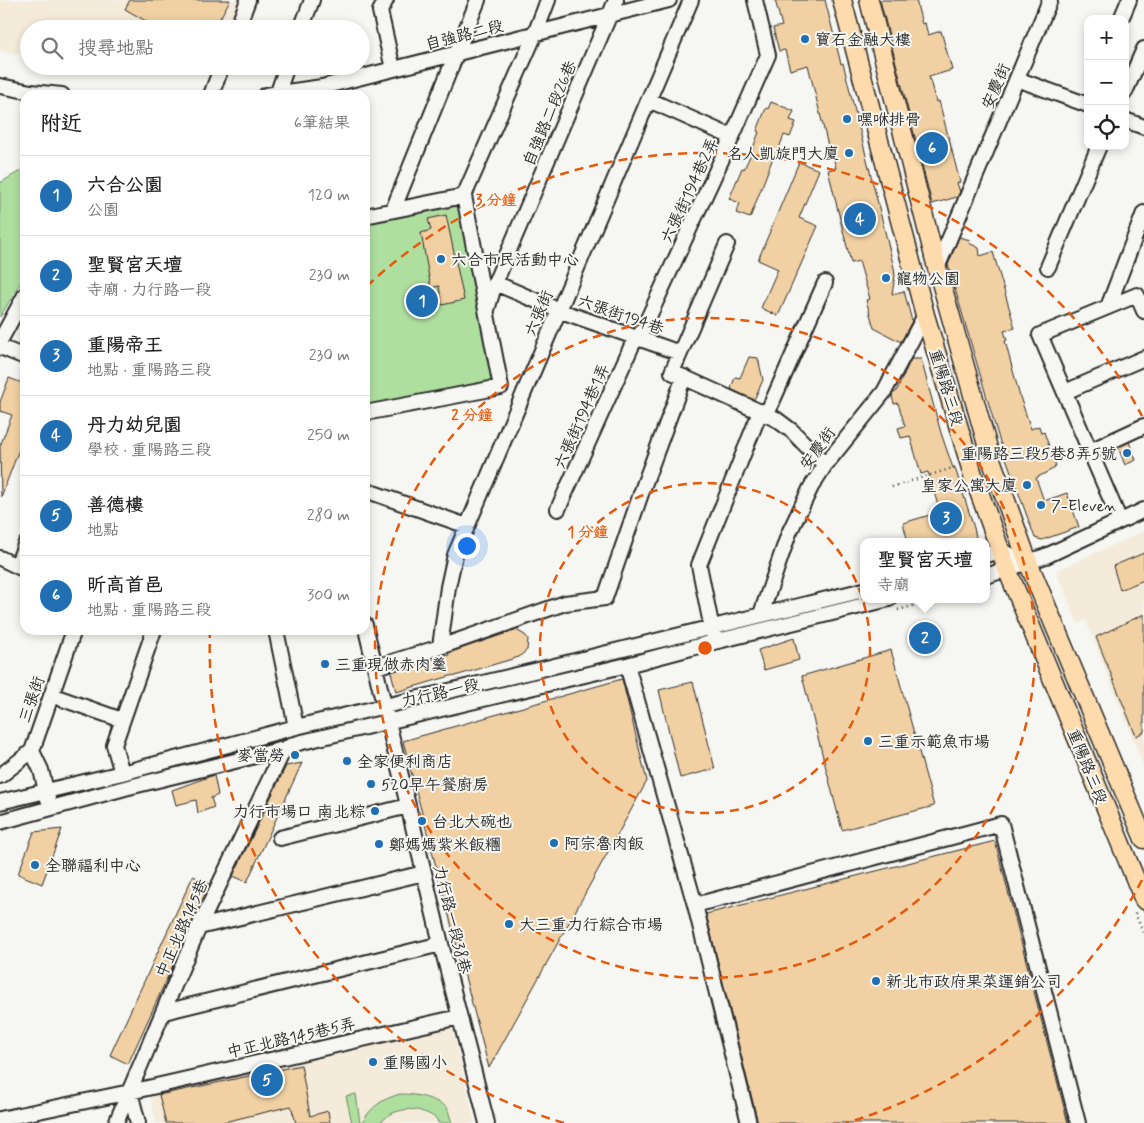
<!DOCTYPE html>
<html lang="zh-TW">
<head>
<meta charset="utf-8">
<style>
  body { margin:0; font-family:Mynerve,"LXGW WenKai TC",sans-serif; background:#f2f2f2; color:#222 }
  .controls { position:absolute; right:15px; top:15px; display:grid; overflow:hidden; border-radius:10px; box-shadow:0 2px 8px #0003 }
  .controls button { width:45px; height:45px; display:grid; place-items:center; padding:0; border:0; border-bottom:1px solid #e0e0e0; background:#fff; color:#222; font:25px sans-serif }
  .you { position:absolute; left:466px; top:545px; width:18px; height:18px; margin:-12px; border:4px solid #fff; border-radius:50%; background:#1a73e8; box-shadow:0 0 0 8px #1a73e833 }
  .badge { display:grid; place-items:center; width:32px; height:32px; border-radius:50%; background:#1f6fb2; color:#fff; font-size:16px; font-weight:700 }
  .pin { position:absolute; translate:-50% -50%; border:2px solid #fff; box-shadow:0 1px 5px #0006 }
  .popup { position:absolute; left:860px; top:538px; width:130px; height:65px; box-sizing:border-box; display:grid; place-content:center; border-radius:10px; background:#fff; filter:drop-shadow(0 1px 4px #0005); font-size:16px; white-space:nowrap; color:#767676 }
  .popup b { font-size:19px; color:#222 }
  .popup::after { content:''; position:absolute; left:50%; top:100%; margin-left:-10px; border:10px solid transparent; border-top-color:#fff }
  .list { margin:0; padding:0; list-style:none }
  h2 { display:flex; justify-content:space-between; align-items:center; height:65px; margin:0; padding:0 20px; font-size:21px }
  h2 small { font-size:16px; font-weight:400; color:#767676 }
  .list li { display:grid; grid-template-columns:32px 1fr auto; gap:15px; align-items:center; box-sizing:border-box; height:80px; padding:0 20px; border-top:1px solid #e0e0e0 }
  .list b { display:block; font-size:19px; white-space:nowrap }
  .list p { margin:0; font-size:16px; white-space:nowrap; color:#767676 }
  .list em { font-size:16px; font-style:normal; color:#767676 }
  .icon { flex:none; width:28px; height:28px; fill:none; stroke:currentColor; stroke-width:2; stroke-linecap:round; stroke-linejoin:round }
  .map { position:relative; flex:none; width:1144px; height:1123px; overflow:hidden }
  .search { position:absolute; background:#fff; box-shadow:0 2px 8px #0003; left:20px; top:20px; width:350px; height:55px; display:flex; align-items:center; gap:12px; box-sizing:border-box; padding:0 18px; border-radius:28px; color:#767676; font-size:19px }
  .panel { position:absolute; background:#fff; box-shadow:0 2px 8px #0003; left:20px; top:90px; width:350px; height:545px; border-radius:15px }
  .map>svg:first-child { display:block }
</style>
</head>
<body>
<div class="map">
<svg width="1144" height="1123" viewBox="0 0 1144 1123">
  <rect width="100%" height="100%" fill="#f6f6f2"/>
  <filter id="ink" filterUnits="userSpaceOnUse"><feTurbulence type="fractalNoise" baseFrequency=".02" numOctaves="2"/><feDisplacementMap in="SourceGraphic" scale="10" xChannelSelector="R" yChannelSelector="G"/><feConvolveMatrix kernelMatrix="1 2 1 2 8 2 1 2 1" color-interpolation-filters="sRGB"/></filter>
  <g filter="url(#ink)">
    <path fill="#f4ebda" d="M0 0H239L228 29H29V56L0 51Z
      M111 66H195L184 69Z
      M1144 531V767L1086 620 1078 624 1056 571Z
      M452 1027 475 1123H156L149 1091Z"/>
    <path fill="#afdf9f" stroke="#6d8565" d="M25 168V275L0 317V183Z
      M458 204 496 379 365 406V224Z
      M356 1094 360 1123H352L346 1096Z
      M400 1094C418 1094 432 1098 447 1107L452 1123H438L437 1119C423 1109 407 1106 391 1114 387 1116 382 1122 378 1123 373 1123 367 1123 362 1123 371 1106 383 1099 400 1094Z"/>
    <path fill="#f1d1a3" stroke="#2b2b2b" d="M130 0H230L214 29H160L125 9Z
      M775 0H825L841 64 843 63 894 268 895 276 892 294 904 291 912 321 901 342 874 328 866 300 870 299 859 261 851 263 828 170 836 168 830 145 828 146 808 65 790 70 785 50 779 51 773 28 782 26Z
      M880 0H916L922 24 925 23 928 35 941 31 952 70 929 77 936 102 939 101 960 182 957 183 960 192 957 197 932 204Z
      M771 102 794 111 790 120 796 122 790 137 784 135 776 156 774 155 750 218 736 213 740 203 729 199 742 168 744 169 750 156 759 132 757 131 766 108 768 109Z
      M799 162 819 170 799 218 818 226 778 316 761 308 778 269 758 260Z
      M446 215 464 300 442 305 439 286 431 288 421 233 431 230 428 219Z
      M959 237 970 240 969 243 979 248 980 256 993 252 1015 328 1004 331 1007 340 1005 341 1020 397 1031 429 1039 426 1041 433 1044 432 1056 466H1054L1055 468 1036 478 1044 501 1067 493 1079 527 1042 540 1035 538 999 439 948 265Z
      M749 357 758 358 763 380 754 400 731 389 735 377 740 378Z
      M911 359H921L941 433 953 468H955L974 528 976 537 974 542H908L903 523 940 512 928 472 921 474 910 436 901 438 898 428 905 426 898 403 894 404 892 396 893 393 896 392Z
      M9 378 25 384V434L1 497 0 446 12 415 0 411V402Z
      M1129 442 1136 460 1125 465 1118 447Z
      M1144 553V580L1120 590 1113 566Z
      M1144 614V732L1136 736 1096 637Z
      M516 630 525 635 528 639 527 650 519 657 455 676 454 675 396 692 391 672 449 655 448 653Z
      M794 638 799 660 764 670 758 650Z
      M891 650 934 806 842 830 802 676Z
      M622 679 647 781 489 1068 403 741Z
      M693 682 715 769 680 778 659 690Z
      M302 763 247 882 233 876 286 766Z
      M214 775 218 795 211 798 214 807 198 813 196 800 176 805 172 790Z
      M62 829 42 884 18 874 34 832Z
      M995 841 1068 1123H758L706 914Z
      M193 876 210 884 128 1064 110 1055Z
      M301 1065 310 1116 328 1111 330 1123H296L291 1106 220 1123H166L159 1095Z"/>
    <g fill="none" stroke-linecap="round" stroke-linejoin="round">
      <g stroke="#2b2b2b" stroke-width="18">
        <path id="minor" d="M386 0 380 11 393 69
          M1121 19 1129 0
          M237 29 248 0
          M301 29 312 0
          M1017 79 1088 105
          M0 86 31 92 62 95
          M1125 92 1144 49
          M211 95 222 66
          M266 95 322 87 669 0
          M277 95 287 66
          M649 100 732 137
          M1125 120 1144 127
          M464 196 535 34 548 0
          M393 210 478 0
          M365 216 464 196
          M727 244 672 372 776 419 792 431 825 465
          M1048 267 1099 146
          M937 268 1050 0
          M495 283 558 310 680 353
          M1108 307 1144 213
          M487 310 495 283 616 0
          M0 341 25 295
          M0 347 25 357
          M1065 392 1144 358
          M365 413 501 387 464 196
          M1090 451 1144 426
          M365 490 467 526
          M558 509 633 343 639 338 732 137 768 55 755 0
          M1120 521 1040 335 1137 295 1144 311
          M986 555 1001 551 1028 562
          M0 558 25 570
          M17 566 25 545
          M986 576 1046 556 1144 510
          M761 614 789 533 811 487 825 465 884 392 925 315
          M365 625 441 944 487 1123
          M276 630 296 727
          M713 634 699 565 760 412 769 409 825 283
          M440 647 448 587 455 555 691 0
          M627 665 695 905 749 1123
          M376 667 440 647 565 603 605 598 644 485 684 377
          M51 695 122 720
          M122 773 114 745 154 630
          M0 776 32 751
          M48 799 41 770 32 751 74 630
          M0 802 122 773 296 727 538 670 864 590
          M0 822 125 788 284 749 298 743 627 665 714 642 889 599
          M280 838 408 806
          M695 905 1001 824 1078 1123
          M199 927 424 873
          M164 1012 441 944
          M130 1092 138 1123
          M0 1119 130 1092 459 1017
          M116 1123 199 927 284 749"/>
      </g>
      <g stroke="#2b2b2b" stroke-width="21">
        <path id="major" d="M842 0 925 315 973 475 1007 569 1144 900
          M869 0 937 268 992 462 1028 562 1144 839"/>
      </g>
      <path stroke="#2b2b2b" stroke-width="2.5" stroke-dasharray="1 4" stroke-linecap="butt" d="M892 487 956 467
        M898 610 939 599
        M1135 913 1144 935"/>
      <use href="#minor" stroke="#f6f6f2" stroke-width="14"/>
      <use href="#major" stroke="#fedbac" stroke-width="18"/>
    </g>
  </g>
  <g fill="none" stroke="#e8590c" stroke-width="2.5" stroke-dasharray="9 6">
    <circle cx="705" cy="648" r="165"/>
    <circle cx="705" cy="648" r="330"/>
    <path d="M1142 880A495 495 0 0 1 846 1123M564 1123A495 495 0 0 1 210 631M367 286A495 495 0 0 1 1142 416"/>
  </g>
  <g fill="#1f6fb2" stroke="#f6f6f2" stroke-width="2">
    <circle cx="805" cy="39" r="5"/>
    <circle cx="847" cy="119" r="5"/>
    <circle cx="849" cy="153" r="5"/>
    <circle cx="441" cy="259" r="5"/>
    <circle cx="886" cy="278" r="5"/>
    <circle cx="1127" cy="453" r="5"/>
    <circle cx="1027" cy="485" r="5"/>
    <circle cx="1041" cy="505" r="5"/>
    <circle cx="325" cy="664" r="5"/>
    <circle cx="868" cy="741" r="5"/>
    <circle cx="295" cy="755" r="5"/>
    <circle cx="347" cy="761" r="5"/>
    <circle cx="371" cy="784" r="5"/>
    <circle cx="375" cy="811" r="5"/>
    <circle cx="422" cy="821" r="5"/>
    <circle cx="554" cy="843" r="5"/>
    <circle cx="379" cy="844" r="5"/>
    <circle cx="35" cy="865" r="5"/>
    <circle cx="509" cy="924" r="5"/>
    <circle cx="876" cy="981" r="5"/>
    <circle cx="373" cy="1062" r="5"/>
  </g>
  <g text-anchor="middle" stroke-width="4" stroke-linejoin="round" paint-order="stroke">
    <g font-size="16" fill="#2b2b2b" stroke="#f6f6f2">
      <text transform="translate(464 34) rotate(-14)" y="6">自強路二段</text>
      <text transform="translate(995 86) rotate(-67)" y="6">安慶街</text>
      <text transform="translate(549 113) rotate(-67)" y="6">自強路二段26巷</text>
      <text transform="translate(689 190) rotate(-65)" y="6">六張街194巷2弄</text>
      <text transform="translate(538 313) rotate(-67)" y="6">六張街</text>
      <text transform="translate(621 314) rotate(19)" y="6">六張街194巷</text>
      <text transform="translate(947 387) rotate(73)" y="6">重陽路三段</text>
      <text transform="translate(581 416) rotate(-66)" y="6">六張街194巷1弄</text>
      <text transform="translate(817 448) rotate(-54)" y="6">安慶街</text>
      <text transform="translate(440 692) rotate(-13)" y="6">力行路一段</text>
      <text transform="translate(31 699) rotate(-71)" y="6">三張街</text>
      <text transform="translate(1088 766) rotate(68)" y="6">重陽路三段</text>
      <text transform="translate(453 919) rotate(76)" y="6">力行路一段38巷</text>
      <text transform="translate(181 928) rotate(-66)" y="6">中正北路145巷</text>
      <text transform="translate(291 1037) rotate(-13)" y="6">中正北路145巷5弄</text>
    </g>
    <g font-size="16" fill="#2b2b2b" stroke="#f6f6f2" text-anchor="start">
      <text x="815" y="45">寶石金融大樓</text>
      <text x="857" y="125">嘿咻排骨</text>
      <text x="839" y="159" text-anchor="end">名人凱旋門大廈</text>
      <text x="451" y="265">六合市民活動中心</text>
      <text x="896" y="284">寵物公園</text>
      <text x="1117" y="459" text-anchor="end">重陽路三段5巷8弄5號</text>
      <text x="1017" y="491" text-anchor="end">皇家公寓大廈</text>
      <text x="1051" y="511">7-Eleven</text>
      <text x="335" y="670">三重現做赤肉羹</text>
      <text x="878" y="747">三重示範魚市場</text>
      <text x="285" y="761" text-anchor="end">麥當勞</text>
      <text x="357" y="767">全家便利商店</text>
      <text x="381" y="790">520早午餐廚房</text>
      <text x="365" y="817" text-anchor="end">力行市場口 南北粽</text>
      <text x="432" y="827">台北大碗也</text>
      <text x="564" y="849">阿宗魯肉飯</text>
      <text x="389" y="850">鄭媽媽紫米飯糰</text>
      <text x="45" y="871">全聯福利中心</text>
      <text x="519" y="930">大三重力行綜合市場</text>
      <text x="886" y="987">新北市政府果菜運銷公司</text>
      <text x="383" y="1068">重陽國小</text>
    </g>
  </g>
  <circle cx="705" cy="648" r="8" fill="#e8590c" stroke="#f6f6f2" stroke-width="2.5"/>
  <g font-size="15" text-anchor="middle" font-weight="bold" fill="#e8590c" stroke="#f6f6f2" stroke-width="4" stroke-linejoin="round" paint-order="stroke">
    <text x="496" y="205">3 分鐘</text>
    <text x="472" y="420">2 分鐘</text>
    <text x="588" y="537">1 分鐘</text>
  </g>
</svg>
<div class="controls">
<button>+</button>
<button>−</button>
<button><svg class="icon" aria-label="locate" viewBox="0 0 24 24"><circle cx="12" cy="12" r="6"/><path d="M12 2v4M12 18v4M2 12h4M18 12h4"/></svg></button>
</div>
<div class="you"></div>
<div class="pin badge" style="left:422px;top:301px">1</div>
<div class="pin badge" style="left:925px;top:638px">2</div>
<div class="popup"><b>聖賢宮天壇</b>寺廟</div>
<div class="pin badge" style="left:946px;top:518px">3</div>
<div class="pin badge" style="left:860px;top:219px">4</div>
<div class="pin badge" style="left:267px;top:1080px">5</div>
<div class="pin badge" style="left:932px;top:148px">6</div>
<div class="search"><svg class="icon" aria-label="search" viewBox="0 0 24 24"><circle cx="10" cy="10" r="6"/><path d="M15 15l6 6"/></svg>搜尋地點</div>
<section class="panel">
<h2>附近<small>6筆結果</small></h2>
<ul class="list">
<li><span class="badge">1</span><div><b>六合公園</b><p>公園</p></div><em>120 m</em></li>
<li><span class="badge">2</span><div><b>聖賢宮天壇</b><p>寺廟 · 力行路一段</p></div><em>230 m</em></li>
<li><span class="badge">3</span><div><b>重陽帝王</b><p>地點 · 重陽路三段</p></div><em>230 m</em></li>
<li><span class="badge">4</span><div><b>丹力幼兒園</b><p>學校 · 重陽路三段</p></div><em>250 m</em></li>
<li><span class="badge">5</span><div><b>善德樓</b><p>地點</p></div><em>280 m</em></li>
<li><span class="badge">6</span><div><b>昕高首邑</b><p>地點 · 重陽路三段</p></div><em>300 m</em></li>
</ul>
</section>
</div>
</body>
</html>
